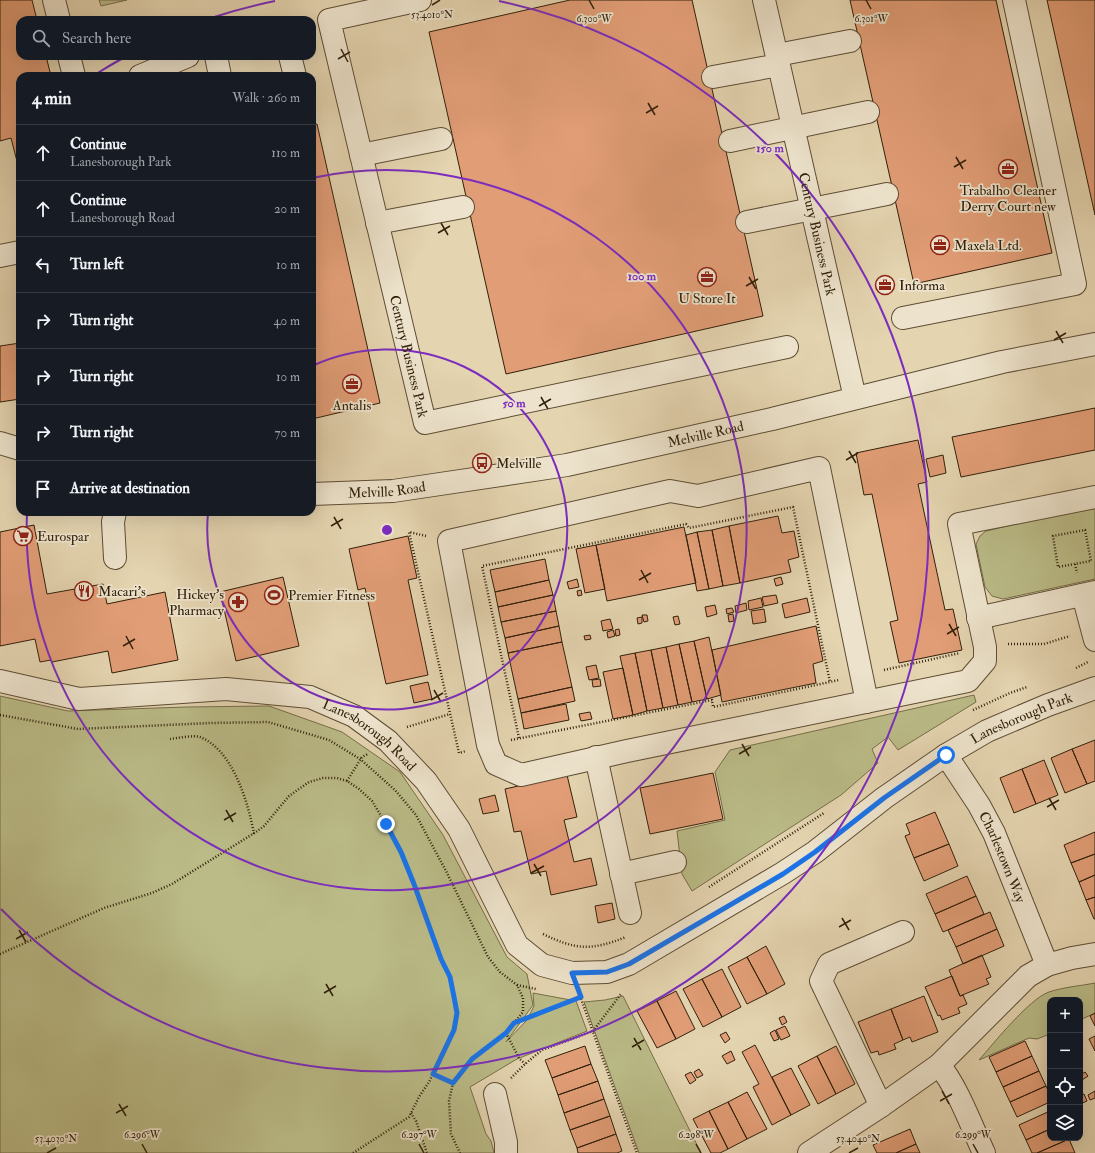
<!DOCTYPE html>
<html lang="en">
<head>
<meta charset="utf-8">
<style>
  body { margin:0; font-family:"IM FELL Double Pica",serif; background:#242831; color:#f1f3f6 }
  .controls { position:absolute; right:12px; bottom:12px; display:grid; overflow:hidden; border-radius:8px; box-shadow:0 4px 16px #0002 }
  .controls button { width:36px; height:36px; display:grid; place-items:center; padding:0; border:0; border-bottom:1px solid #363941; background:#171b24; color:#f1f3f6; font:20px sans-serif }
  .stop { position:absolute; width:12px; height:12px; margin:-9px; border:3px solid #1a73e8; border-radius:50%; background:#fff }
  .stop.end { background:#1a73e8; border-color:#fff; box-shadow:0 1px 4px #0008 }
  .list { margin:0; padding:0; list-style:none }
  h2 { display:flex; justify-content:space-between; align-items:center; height:52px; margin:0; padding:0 16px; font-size:17px }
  h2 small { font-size:13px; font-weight:400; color:#9ea1a6 }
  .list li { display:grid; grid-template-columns:26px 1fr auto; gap:12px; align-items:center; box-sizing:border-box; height:56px; padding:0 16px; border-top:1px solid #363941 }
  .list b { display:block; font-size:15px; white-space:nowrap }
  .list p { margin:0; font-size:13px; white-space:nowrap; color:#9ea1a6 }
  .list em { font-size:13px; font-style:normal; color:#9ea1a6 }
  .icon { flex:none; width:22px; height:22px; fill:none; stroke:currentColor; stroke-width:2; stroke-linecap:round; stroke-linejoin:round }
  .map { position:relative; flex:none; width:1095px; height:1153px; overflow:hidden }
  .search { position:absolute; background:#171b24; box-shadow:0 4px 16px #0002; left:16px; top:16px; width:300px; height:44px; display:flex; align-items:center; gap:10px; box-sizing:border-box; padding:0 14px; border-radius:12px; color:#9ea1a6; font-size:15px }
  .panel { position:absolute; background:#171b24; box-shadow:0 4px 16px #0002; left:16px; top:72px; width:300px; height:444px; border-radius:12px }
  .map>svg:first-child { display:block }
</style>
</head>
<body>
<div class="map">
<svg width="1095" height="1153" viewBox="0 0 1095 1153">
  <rect width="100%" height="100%" fill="#e4d4b0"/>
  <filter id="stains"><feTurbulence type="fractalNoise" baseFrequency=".005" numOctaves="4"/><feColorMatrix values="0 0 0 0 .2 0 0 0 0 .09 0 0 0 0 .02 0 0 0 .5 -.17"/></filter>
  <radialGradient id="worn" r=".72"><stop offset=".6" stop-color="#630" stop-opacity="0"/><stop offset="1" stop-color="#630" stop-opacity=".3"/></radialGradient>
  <path fill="#babb87" stroke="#766e49" d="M99 0H127L101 6Z
    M1095 506V579L1003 599 992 596 985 587 976 544 980 536 986 531Z
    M974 695 976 702 898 750 888 737 872 749 878 763 841 795 692 891 682 874 677 831 725 820 715 772 730 750Z
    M0 696 68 711 186 707 269 706 342 732 400 772 443 835 507 957 527 974 533 1005 506 1042 527 1020 534 1006 533 993 576 1001 587 1031 517 1059 470 1087 486 1134 491 1141 494 1153H0Z
    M1095 983V1013L1080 1020V1000H1050V1034L1037 1039 1029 1038 979 1060C994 1043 1029 999 1049 992 1064 987 1080 986 1095 983Z
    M623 996 701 1153H639L584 1002 605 1000Z"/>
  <path fill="#e19d76" stroke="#31200b" d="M0 0H32L37 20H20V56H46L51 76H20V173L11 138 0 141Z
    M570 0H692L763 316 506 374 429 32Z
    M850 0H996L1052 253 914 284Z
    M1047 0H1095V215Z
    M317 124 380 403 312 419V125Z
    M20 343V399L0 402V346Z
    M1095 408V450L961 477 952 437Z
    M918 440 927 482 918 484 945 610 953 609 962 650 899 663 890 622 898 620 872 494 864 495 856 453Z
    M943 455 946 473 930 477 926 459Z
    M778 516 782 533 794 531 799 557 788 560 791 572 740 583 729 526Z
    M34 525 47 594 103 584 107 604 165 592 178 660 112 673 108 651 52 662 51 660 40 662 35 639 0 646V532Z
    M729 526 740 583 723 586 712 530Z
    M684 527 696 583 607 601 596 545Z
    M712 530 723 586 709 589 697 532Z
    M697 532 709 589 697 591 686 535Z
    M408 536 417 578 408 580 428 675 386 684 365 588 358 590 349 549Z
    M596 545 605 589 585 593 576 549Z
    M545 559 549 580 495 592 490 570Z
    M283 577 299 646 236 661 220 592Z
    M781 577 783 584 776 586 774 579Z
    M577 579 579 587 569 589 567 582Z
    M549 580 553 595 498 607 495 592Z
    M581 590 582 595 578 596 577 591Z
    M553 595 556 611 501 622 498 607Z
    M776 595 778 603 764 606 762 597Z
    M761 598 763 607 749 610 748 601Z
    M807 598 810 612 785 618 782 604Z
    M746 603 747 610 736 613 735 606Z
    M715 605 717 614 707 617 705 607Z
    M732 608 734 612 727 614 726 609Z
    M764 609 766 622 753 624 751 611Z
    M556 611 559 626 505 638 501 622Z
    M733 614 734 621 729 622 728 615Z
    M642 615H647L648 621 644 622Z
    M678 616 680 624 675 625 673 617Z
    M642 617V623L638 624 637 618Z
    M610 619 613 629 603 631 601 621Z
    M559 626 562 642 508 653 505 638Z
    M816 626 823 661 813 664 816 683 722 702 712 650Z
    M619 629 620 635 616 636 615 630Z
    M613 630 615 636 608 638 607 632Z
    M590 635 591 639 585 640 584 636Z
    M709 637 721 695 707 699 694 641Z
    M694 641 707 699 692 702 679 644Z
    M562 642 572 687 518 699 508 653Z
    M679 644 692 702 678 705 666 647Z
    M666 647 678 705 663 708 651 650Z
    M651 650 663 708 647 711 635 653Z
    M635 653 647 711 633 715 620 656Z
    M596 665 599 678 589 680 586 667Z
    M623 668 633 715 613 719 603 672Z
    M600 679 601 686 593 687 592 680Z
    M428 682 432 699 414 703 410 686Z
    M572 687 575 701 521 713 518 699Z
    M566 704 569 720 524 729 521 713Z
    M590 712 592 719 581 721 579 714Z
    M1095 740V781L1087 784 1072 749Z
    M1072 749 1087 784 1065 793 1051 758Z
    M1044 760 1058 795 1036 804 1022 769Z
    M1022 769 1036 804 1014 813 1000 778Z
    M713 773 723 819 650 834 640 788Z
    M567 775 577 817 564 820 574 862 591 858 597 885 551 895 546 871 531 874 521 831 514 832 505 789Z
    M495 795 499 811 483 814 479 799Z
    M935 812 949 844 914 858 905 836 910 834 906 824Z
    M1095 832V854L1071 863 1064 845Z
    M949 844 958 866 924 881 914 858Z
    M1095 854V875L1079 882 1071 863Z
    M1095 875V897L1086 900 1079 882Z
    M967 876 976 896 935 914 926 894Z
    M976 896 984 914 943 932 935 914Z
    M1095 897V919H1094L1086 900Z
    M612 903 615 919 598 923 595 906Z
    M990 912 997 929 956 947 948 930Z
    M997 929 1004 946 963 964 956 947Z
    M766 946 785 984 767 994 747 957Z
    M982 955 991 977 986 979 989 984 960 996 949 970Z
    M747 957 767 994 747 1004 728 967Z
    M722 969 741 1007 722 1017 702 979Z
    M952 976 960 996 963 995 967 1004 958 1008 960 1013 942 1020 940 1015 938 1016 925 987Z
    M702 979 722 1017 703 1027 683 989Z
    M676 991 695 1029 676 1039 657 1001Z
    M924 996 938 1032 912 1042 910 1037 903 1040 891 1009Z
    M657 1001 676 1039 657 1048 637 1011Z
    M891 1009 903 1040 894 1044 896 1049 879 1055 878 1051 871 1053 858 1022Z
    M1095 1013V1026L1090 1016Z
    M784 1016 787 1022 782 1025 779 1018Z
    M785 1026 790 1036 781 1040 776 1030Z
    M775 1030 779 1039 774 1041 770 1033Z
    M726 1032 730 1039 725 1043 720 1035Z
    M1095 1036V1051L1089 1039Z
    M1025 1041 1032 1056 996 1072 989 1057Z
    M755 1045 791 1115 772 1125 753 1087 759 1084 742 1052Z
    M585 1046 591 1064 552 1078 545 1060Z
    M836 1046 855 1084 836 1094 817 1056Z
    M731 1051 735 1060 727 1064 722 1056Z
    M817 1056 836 1094 818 1104 798 1066Z
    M1032 1056 1039 1071 1003 1087 996 1072Z
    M591 1064 598 1081 558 1095 552 1078Z
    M791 1068 810 1105 791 1115 772 1077Z
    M699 1069 703 1075 697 1078 694 1072Z
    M1039 1071 1046 1086 1010 1102 1003 1087Z
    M691 1072 696 1080 690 1084 685 1075Z
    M1085 1072 1088 1076 1082 1080 1080 1075Z
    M598 1081 604 1099 564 1113 558 1095Z
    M1046 1086 1050 1095V1102L1017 1117 1010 1102Z
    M1095 1091V1098L1090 1100 1088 1095Z
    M747 1092 767 1129 747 1139 728 1102Z
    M1084 1094 1087 1101 1080 1104V1096Z
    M604 1099 610 1116 570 1130 564 1113Z
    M728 1102 747 1139 728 1149 709 1111Z
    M709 1111 728 1149 720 1153H711L693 1119Z
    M1050 1111V1129L1026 1140 1019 1125Z
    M610 1116 616 1134 577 1148 570 1130Z
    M910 1129 916 1144 896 1153H877L873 1145Z
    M1050 1129V1138L1069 1139 1037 1153H1032L1026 1140Z
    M616 1134 622 1151 617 1153H578L577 1148Z
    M1069 1139 1075 1153H1037Z
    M916 1144 920 1153H896Z"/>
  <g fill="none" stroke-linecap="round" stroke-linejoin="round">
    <g stroke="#5e4d34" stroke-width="24">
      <g id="minor">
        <path d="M54 0 59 20"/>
        <path id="s1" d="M420 0 329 20 425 423 787 347"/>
        <path id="s2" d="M764 0 855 398"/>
        <path d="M777 55 850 41"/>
        <path d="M69 56 74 76"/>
        <path d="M216 56 220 76"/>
        <path d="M290 56 295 76"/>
        <path d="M140 76 188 56"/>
        <path d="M713 77 779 65"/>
        <path d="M730 141 868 112"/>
        <path d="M361 155 441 139"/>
        <path d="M747 222 887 194"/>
        <path d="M377 223 463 207"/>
        <path d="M0 256 20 252"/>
        <path d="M903 318 1075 284 1014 0"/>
        <path d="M0 443 20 449"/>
        <path id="s3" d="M312 494 393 491 567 465 772 419 1002 362 1095 344"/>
        <path d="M115 558 113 522 115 512"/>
        <path d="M1083 595 1095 640"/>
        <path d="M978 618 1095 592"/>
        <path id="s4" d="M0 681 79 699 226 689 310 697 354 716 388 741 426 781 459 829 517 945 542 965 572 973 607 972 629 964 783 873 815 852 884 798 946 755 987 731 1048 705 1095 688"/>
        <path d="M867 702 819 468 698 496 670 491 449 541 488 745 496 764 521 775 627 751 968 681 985 661V647L959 524 1095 497"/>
        <path id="s5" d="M946 755 979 805 994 833 1047 965"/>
        <path d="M596 757 630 913"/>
        <path d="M621 874 675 862"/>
        <path d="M939 1065C958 1088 971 1125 984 1153"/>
        <path d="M495 1094 506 1142V1153"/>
        <path d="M881 1106 821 981 829 964 903 932"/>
        <path d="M809 1153 881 1106 939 1065 1028 976 1047 965 1072 958 1095 954"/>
      </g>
    </g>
    <path stroke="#31200b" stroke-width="2.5" stroke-dasharray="1 2" stroke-linecap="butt" d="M1085 530 1091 561 1058 567 1053 536Z
      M426 536 409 532 459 753 466 751
      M1075 564 1077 573
      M1008 644H1044L1070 636
      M1076 668 1088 662
      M884 670 960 653
      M973 710 1010 693 1027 687
      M0 715 78 729 211 723 268 722 329 740 360 759 395 790 416 815 446 871 488 957 500 972 517 985 523 998V1012L506 1033 473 1059 453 1083 449 1101 451 1134 460 1153
      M407 727 450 714
      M519 738 482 566 686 524 689 528 793 507 830 682
      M170 739C177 738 194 735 200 737 233 750 248 802 254 834
      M511 740 712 700 713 707 839 680
      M347 781 362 757 368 754
      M709 887 824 813
      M543 934C576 950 591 951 626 937
      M0 954 104 908 152 893 172 884 256 832 264 826 289 796 309 782 323 778H337L347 781 359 789 372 801 386 824 401 852 414 884 441 959 450 977 457 1013 454 1030 429 1082 419 1097 409 1117 353 1153
      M517 985 536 989
      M580 996 637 1153
      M514 1023 580 997
      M506 1033 519 1058 525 1064
      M433 1074 453 1083
      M511 1078 525 1064 542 1050 593 1031 621 994
      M411 1113 416 1121 427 1153"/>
    <use href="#minor" stroke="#ede3cc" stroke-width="22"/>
  </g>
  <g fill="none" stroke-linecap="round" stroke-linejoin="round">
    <path stroke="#1a73e8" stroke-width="5" d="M386 824 401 852 414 884 441 959 450 977 454 997 457 1013 454 1030 433 1074 453 1083 472 1059 506 1033 514 1023 581 997 572 973 607 972 629 964 783 874 815 852 884 798 946 755"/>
  </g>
  <path fill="none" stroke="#31200b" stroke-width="1.5" d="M589 0 594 9M866 0 871 9M432 5 440 0M341 49 348 62M338 59 350 52M648 103 655 115M646 113 658 106M956 157 963 169M954 167 966 160M441 223 448 235M438 233 450 226M749 277 756 289M746 286 758 279M1056 331 1063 343M1054 340 1066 333M541 397 548 409M539 406 551 399M849 451 856 463M846 460 858 453M334 517 341 529M331 526 343 519M641 570 648 583M639 580 651 573M949 624 956 636M947 634 959 627M126 636 133 649M123 646 135 639M434 690 441 702M431 700 443 693M742 744 749 756M739 754 751 747M1049 798 1056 810M1047 807 1059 800M226 810 233 822M224 820 236 813M534 864 541 876M531 873 544 866M842 918 849 930M839 927 851 920M19 930 26 942M16 939 28 932M326 984 333 996M324 993 336 986M634 1038 641 1050M632 1047 644 1040M942 1091 949 1104M940 1101 952 1094M119 1104 126 1116M116 1113 128 1106M142 1144 147 1153M419 1144 424 1153M696 1144 701 1153M973 1144 978 1153M47 1153 56 1148M849 1153 858 1148"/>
  <g fill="none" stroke="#7b2cbf" stroke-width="2">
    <path d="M312 366A180 180 0 1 1 208 513"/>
    <path d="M312 178A360 360 0 1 1 27 514"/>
    <path d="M96 74A541 541 0 0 1 125 57M211 18A541 541 0 0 1 275 1M499 1A541 541 0 1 1 1 909"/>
  </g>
  <defs>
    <g id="office-ring" transform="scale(1)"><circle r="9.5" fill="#ede3cc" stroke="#8f2418" stroke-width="1.5"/><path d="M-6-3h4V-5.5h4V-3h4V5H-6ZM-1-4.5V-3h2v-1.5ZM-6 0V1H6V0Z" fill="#8f2418"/></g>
    <g id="bus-ring" transform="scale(1)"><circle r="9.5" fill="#ede3cc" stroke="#8f2418" stroke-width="1.5"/><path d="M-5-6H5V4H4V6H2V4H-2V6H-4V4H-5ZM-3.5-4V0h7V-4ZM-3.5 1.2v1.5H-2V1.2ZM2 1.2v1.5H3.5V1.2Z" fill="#8f2418"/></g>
    <g id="supermarket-ring" transform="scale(1)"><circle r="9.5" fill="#ede3cc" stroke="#8f2418" stroke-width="1.5"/><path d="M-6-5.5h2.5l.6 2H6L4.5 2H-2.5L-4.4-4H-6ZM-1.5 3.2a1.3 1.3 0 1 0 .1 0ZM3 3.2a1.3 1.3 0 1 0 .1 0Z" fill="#8f2418"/></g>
    <g id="restaurant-ring" transform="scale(1)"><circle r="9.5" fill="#ede3cc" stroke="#8f2418" stroke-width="1.5"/><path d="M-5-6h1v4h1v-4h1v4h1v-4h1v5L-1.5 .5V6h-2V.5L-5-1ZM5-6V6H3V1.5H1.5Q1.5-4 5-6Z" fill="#8f2418"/></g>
    <g id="stadium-ring" transform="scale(1)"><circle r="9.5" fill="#ede3cc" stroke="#8f2418" stroke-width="1.5"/><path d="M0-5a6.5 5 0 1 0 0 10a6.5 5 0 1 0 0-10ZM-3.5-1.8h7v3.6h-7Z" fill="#8f2418"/></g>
    <g id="pharmacy-ring" transform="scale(1)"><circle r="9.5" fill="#ede3cc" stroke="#8f2418" stroke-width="1.5"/><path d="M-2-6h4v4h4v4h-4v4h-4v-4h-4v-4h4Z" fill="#8f2418"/></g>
  </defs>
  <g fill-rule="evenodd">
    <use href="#office-ring" x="1008" y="169"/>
    <use href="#office-ring" x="940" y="245"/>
    <use href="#office-ring" x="707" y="277"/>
    <use href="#office-ring" x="885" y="285"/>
    <use href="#office-ring" x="352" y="384"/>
    <use href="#bus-ring" x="482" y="463"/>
    <use href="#supermarket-ring" x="23" y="536"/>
    <use href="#restaurant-ring" x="84" y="591"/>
    <use href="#stadium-ring" x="274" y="595"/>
    <use href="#pharmacy-ring" x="238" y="602"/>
  </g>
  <g text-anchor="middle" stroke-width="3.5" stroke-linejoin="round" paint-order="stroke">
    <g font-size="14" fill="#31200b" stroke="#ede3cc" text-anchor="start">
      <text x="1008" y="195" text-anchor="middle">Trabalho Cleaner<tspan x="1008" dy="16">Derry Court new</tspan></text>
      <text x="954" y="250">Maxela Ltd.</text>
      <text x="899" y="290">Informa</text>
      <text x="707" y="303" text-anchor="middle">U Store It</text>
      <text x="352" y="410" text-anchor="middle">Antalis</text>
      <text x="496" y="468">Melville</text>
      <text x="37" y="541">Eurospar</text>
      <text x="98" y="596">Macari's</text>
      <text x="224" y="599" text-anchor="end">Hickey's<tspan x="224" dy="16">Pharmacy</tspan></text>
      <text x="288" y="600">Premier Fitness</text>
    </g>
    <g font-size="14" fill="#31200b" stroke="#ede3cc">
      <text dy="5" stroke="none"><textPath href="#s2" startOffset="240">Century Business Park</textPath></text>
      <text dy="5" stroke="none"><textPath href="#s1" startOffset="439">Century Business Park</textPath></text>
      <text dy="5" stroke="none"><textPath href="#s3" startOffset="399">Melville Road</textPath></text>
      <text dy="5" stroke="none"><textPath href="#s3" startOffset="75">Melville Road</textPath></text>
      <text dy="5" stroke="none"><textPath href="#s4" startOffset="1232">Lanesborough Park</textPath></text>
      <text dy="5" stroke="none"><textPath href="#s4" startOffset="384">Lanesborough Road</textPath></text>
      <text dy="5" stroke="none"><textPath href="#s5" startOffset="117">Charlestown Way</textPath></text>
    </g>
  </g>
  <g font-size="10" text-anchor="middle" fill="#31200b" stroke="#ede3cc" stroke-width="3.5" stroke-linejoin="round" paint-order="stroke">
    <text x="432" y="18">53.4010°N</text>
    <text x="594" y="22">6.300°W</text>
    <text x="871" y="22">6.301°W</text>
    <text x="142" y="1138">6.296°W</text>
    <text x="419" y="1138">6.297°W</text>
    <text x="696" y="1138">6.298°W</text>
    <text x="973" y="1138">6.299°W</text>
    <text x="56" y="1142">53.4030°N</text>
    <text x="858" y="1142">53.4040°N</text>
  </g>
  <circle cx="387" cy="530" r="6" fill="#7b2cbf" stroke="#ede3cc" stroke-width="2"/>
  <g font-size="12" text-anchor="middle" font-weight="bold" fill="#7b2cbf" stroke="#ede3cc" stroke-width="3.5" stroke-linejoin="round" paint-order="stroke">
    <text x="770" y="152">150 m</text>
    <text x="642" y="280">100 m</text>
    <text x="514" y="407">50 m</text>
  </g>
  <rect width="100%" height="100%" filter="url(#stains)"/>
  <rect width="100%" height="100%" fill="url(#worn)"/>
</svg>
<div class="controls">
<button>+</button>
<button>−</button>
<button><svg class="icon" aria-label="locate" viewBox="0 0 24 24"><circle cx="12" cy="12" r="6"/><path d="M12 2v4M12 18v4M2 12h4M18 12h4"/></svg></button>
<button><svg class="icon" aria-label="layers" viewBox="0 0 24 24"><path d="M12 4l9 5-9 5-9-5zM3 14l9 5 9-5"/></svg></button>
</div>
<div class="stop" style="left:946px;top:755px"></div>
<div class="stop end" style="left:386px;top:824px"></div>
<div class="search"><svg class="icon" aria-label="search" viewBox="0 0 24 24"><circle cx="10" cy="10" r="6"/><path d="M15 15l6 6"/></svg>Search here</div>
<section class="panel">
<h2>4 min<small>Walk · 260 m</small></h2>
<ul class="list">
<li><svg class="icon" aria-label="ahead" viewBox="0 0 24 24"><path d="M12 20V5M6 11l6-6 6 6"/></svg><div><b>Continue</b><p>Lanesborough Park</p></div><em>110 m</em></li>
<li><svg class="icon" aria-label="ahead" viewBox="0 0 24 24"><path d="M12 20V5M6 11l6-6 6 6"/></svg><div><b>Continue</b><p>Lanesborough Road</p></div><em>20 m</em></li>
<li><svg class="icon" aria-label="left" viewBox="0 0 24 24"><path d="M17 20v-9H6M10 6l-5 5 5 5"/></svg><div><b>Turn left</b></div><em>10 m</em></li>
<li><svg class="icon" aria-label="right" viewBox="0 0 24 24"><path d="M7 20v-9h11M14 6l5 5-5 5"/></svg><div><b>Turn right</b></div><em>40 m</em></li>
<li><svg class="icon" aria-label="right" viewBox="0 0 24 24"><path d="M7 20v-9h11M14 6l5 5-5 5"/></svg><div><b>Turn right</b></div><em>10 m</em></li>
<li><svg class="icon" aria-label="right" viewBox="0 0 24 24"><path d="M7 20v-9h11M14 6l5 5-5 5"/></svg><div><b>Turn right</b></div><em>70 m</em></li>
<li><svg class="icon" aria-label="arrive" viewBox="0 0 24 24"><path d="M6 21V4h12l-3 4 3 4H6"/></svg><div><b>Arrive at destination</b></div></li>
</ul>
</section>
</div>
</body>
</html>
